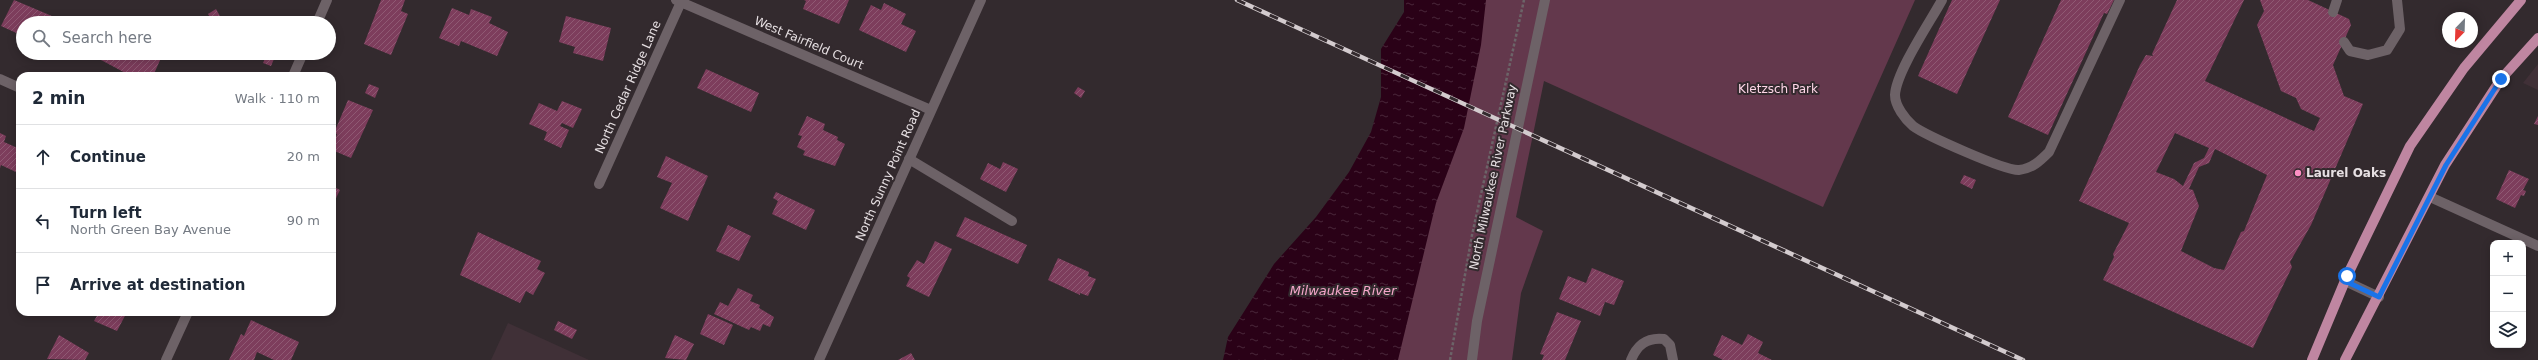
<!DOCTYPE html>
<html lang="en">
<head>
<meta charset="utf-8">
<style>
  body { margin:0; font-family:"DejaVu Sans",sans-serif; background:#f6f6f7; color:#1f2937 }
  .controls { position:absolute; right:12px; bottom:12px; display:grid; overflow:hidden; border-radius:8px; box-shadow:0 2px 10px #0003 }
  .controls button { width:36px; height:36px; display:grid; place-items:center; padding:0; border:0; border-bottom:1px solid #e0e1e3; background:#fff; color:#1f2937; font:20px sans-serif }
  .compass { position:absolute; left:2442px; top:12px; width:36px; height:36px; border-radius:50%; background:#fff; box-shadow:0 2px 10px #0003; rotate:203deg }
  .stop { position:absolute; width:12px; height:12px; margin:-9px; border:3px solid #1a73e8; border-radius:50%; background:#fff }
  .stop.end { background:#1a73e8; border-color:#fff; box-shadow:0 1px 4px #0008 }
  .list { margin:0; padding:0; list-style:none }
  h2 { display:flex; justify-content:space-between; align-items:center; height:52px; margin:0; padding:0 16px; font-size:17px }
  h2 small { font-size:13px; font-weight:400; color:#747a83 }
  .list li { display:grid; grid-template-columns:26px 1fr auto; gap:12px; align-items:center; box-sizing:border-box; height:64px; padding:0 16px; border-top:1px solid #e0e1e3 }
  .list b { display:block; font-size:15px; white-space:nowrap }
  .list p { margin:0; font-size:13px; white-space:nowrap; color:#747a83 }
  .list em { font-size:13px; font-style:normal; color:#747a83 }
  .icon { flex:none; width:22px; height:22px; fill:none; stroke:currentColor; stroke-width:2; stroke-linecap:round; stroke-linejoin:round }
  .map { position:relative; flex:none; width:2538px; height:360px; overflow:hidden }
  .search { position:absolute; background:#fff; box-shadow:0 2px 10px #0003; left:16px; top:16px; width:320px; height:44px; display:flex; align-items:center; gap:10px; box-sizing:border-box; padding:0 14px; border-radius:22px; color:#747a83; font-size:15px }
  .panel { position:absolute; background:#fff; box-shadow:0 2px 10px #0003; left:16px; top:72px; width:320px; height:244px; border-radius:12px }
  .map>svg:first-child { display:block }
</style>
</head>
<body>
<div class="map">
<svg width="2538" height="360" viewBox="0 0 2538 360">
  <defs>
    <pattern id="water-ripples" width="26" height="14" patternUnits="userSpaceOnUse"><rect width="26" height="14" fill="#2a0117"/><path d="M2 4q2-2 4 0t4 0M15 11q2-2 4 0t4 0" fill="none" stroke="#492639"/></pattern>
    <pattern id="building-hatch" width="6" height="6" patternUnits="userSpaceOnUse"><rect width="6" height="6" fill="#7d3d5c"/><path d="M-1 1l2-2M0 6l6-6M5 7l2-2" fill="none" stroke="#8f5973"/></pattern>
  </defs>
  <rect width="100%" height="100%" fill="#332a2e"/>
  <path fill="#403037" d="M2538 64V90L2523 83Z
    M508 323 589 360H491Z"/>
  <path fill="#63384c" d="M1442 0H1915L1823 207 1544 81 1516 217 1543 231 1521 293 1512 360H1300Z"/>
  <path fill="url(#water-ripples)" d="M1404 0H1486L1481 45 1464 128 1436 203 1398 360H1223L1228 337 1274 264 1316 217 1349 172 1371 132 1381 97V49L1404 12Z"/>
  <path fill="url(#building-hatch)" fill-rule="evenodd" d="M14 0 59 19 57 23H23V36L1 26Z
    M381 0H405L401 11 408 14 391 55 364 44Z
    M804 0H849L839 24 803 9 806 1Z
    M1952 0H2000L1957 94 1918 76Z
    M2061 0H2114L2107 14 2104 13 2048 135 2008 117Z
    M2177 0H2244L2205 81 2314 131 2320 118 2301 109 2296 98 2281 91 2257 25 2264 11 2260 0H2308L2349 19 2351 25 2333 65 2344 96 2363 104 2311 225 2290 262 2292 267 2253 348 2103 280 2114 257 2113 254 2129 223 2079 201 2140 65 2146 55 2153 56 2152 54ZM2175 133 2209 148 2204 158 2194 163 2183 186 2174 179 2156 172ZM2215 149 2267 175 2244 231 2241 232 2224 270 2214 268 2181 251 2199 206 2193 190 2189 189 2199 167 2209 163Z
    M884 3 906 14 901 24 916 31 906 52 859 30 871 5 881 10Z
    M452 8 469 15 471 9 492 17 489 23 508 32 497 56 461 41 459 46 439 38Z
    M216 9 220 16 212 21 208 14Z
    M566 16 611 28 603 61 573 53 575 47 559 42Z
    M88 53H149L161 58 153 76H131Z
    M266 56 274 59 271 66 263 63Z
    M706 69 759 93 751 112 697 88Z
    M369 84 379 88 375 98 365 93Z
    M1078 87 1085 91 1081 98 1074 93Z
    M348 100 373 110 351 158 332 150 337 134 334 133Z
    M562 101 582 109 573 128 562 123 560 126 569 130 561 148 544 140 547 132 529 124 539 103 557 111Z
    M807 116 825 124 823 130 838 137 837 140 845 144 835 166 803 155 805 151 797 147 802 136 798 135Z
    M2538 116V125L2534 124Z
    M0 133 6 136 4 142 20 149 18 173 1 165 0 168Z
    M666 156 708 176 688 221 660 208 672 183 657 177Z
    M1003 162 1018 169 1006 192 980 179 988 163 1000 169Z
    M2509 170 2529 179 2523 190 2526 191 2524 196 2521 195 2515 208 2496 199Z
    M1964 175 1976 180 1972 189 1960 183Z
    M332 186 340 190 332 206Z
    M776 192 815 210 806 230 772 214 778 201 773 198Z
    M965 217 1027 245 1018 264 956 236Z
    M728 225 751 236 739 261 716 251Z
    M478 232 541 261 537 269 545 273 533 295 526 291 520 303 460 275Z
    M935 241 952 249 929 297 906 286 910 278 907 276 917 260 924 264Z
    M1058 258 1089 272 1088 276 1096 279 1088 296 1080 293V295L1048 280Z
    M1592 268 1624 281 1614 305 1605 302 1600 316 1559 299 1568 276 1586 283Z
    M738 288 753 295 750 301 760 305 759 308 774 317 770 327 763 324 760 331 751 327 749 330 714 314 720 302 728 306Z
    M99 312H127L117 331 94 321Z
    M268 312H280L278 316Z
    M1557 312 1581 321 1565 360H1542L1544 355 1540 354Z
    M708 314 733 325 724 345 700 334Z
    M251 320 299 342 291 360H274L257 352 254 360H229L241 334 244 336Z
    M558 321 577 330 572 339 554 330Z
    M1748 334 1763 342 1758 353 1772 360H1723L1713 355 1722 335 1742 345Z
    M59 335 89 353 85 360 47 359Z
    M675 335 694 344 686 360 665 358Z
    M911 353 915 360H898Z"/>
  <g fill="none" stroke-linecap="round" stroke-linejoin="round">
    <path stroke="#6c6468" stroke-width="2.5" stroke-dasharray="3 2" stroke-linecap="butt" d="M1450 360 1472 235 1524 0"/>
    <path stroke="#6d6267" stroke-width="10" d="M1942 0C1930 22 1896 72 1895 95 1895 106 1905 119 1913 126 1925 135 2005 171 2019 170 2032 169 2041 160 2049 152L2120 0
      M2333 12 2337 0
      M2344 42 2350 51 2368 55 2387 50 2400 29 2397 0
      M909 159 1012 221
      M2430 197 2538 246
      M2345 281 2379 297"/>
    <path stroke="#6d6267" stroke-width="10" d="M676 0 931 110
      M317 23 327 0
      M293 76 303 53
      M0 79 20 88
      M599 184 681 2
      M166 360 188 312
      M819 360 981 0
      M1472 360 1477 321 1545 0
      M1631 360C1637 345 1647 337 1664 339L1670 345 1673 360"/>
    <path stroke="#bf86a1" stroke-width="10" d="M2312 360 2347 276 2410 146 2464 68 2521 0
      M2345 360 2445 165 2501 79 2538 38"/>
    <g stroke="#d3cbce" stroke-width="4.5">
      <path id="rail" d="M1237 0 2023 360"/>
    </g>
    <use href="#rail" stroke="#332a2e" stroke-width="3" stroke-dasharray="9" stroke-linecap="butt"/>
  </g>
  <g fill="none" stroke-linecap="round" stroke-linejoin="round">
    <path stroke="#1a73e8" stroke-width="5" d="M2347 276 2345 281 2379 297 2446 165 2501 79"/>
  </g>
  <circle fill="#fc8fc3" stroke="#332a2e" stroke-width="1.5" cx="2298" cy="173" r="4"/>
  <g text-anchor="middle" stroke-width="4" stroke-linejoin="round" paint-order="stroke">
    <g font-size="12" fill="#e7e0e3" stroke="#332a2e">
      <text transform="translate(809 43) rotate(23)" y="4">West Fairfield Court</text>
      <text transform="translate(628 87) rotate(-66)" y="4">North Cedar Ridge Lane</text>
      <text transform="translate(888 175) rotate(-66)" y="4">North Sunny Point Road</text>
      <text transform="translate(1493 177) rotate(-78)" y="4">North Milwaukee River Parkway</text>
    </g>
    <g font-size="12" fill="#fed6e7" stroke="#332a2e">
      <text x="1778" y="93">Kletzsch Park</text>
    </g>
    <g font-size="12" font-weight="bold" fill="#e7e0e3" stroke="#332a2e" text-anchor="start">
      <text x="2306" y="177">Laurel Oaks</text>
    </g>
    <g font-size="13" font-style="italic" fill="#f5a7ca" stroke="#332a2e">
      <text x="1343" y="295">Milwaukee River</text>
    </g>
  </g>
</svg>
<div class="controls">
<button>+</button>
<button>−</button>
<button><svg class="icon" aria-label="layers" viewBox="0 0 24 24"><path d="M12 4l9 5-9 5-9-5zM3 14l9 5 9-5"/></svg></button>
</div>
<svg class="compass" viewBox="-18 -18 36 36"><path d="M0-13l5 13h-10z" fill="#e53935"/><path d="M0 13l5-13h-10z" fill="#747a83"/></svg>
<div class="stop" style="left:2347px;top:276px"></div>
<div class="stop end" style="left:2501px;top:79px"></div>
<div class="search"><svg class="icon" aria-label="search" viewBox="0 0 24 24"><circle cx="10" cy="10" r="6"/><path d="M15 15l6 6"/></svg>Search here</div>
<section class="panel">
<h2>2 min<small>Walk · 110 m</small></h2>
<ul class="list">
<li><svg class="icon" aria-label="ahead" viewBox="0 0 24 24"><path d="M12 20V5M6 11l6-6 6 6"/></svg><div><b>Continue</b></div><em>20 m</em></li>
<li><svg class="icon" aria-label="left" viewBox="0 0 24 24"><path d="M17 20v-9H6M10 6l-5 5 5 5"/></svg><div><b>Turn left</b><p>North Green Bay Avenue</p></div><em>90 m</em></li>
<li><svg class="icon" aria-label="arrive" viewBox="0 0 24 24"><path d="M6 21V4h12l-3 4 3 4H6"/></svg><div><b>Arrive at destination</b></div></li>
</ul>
</section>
</div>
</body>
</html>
